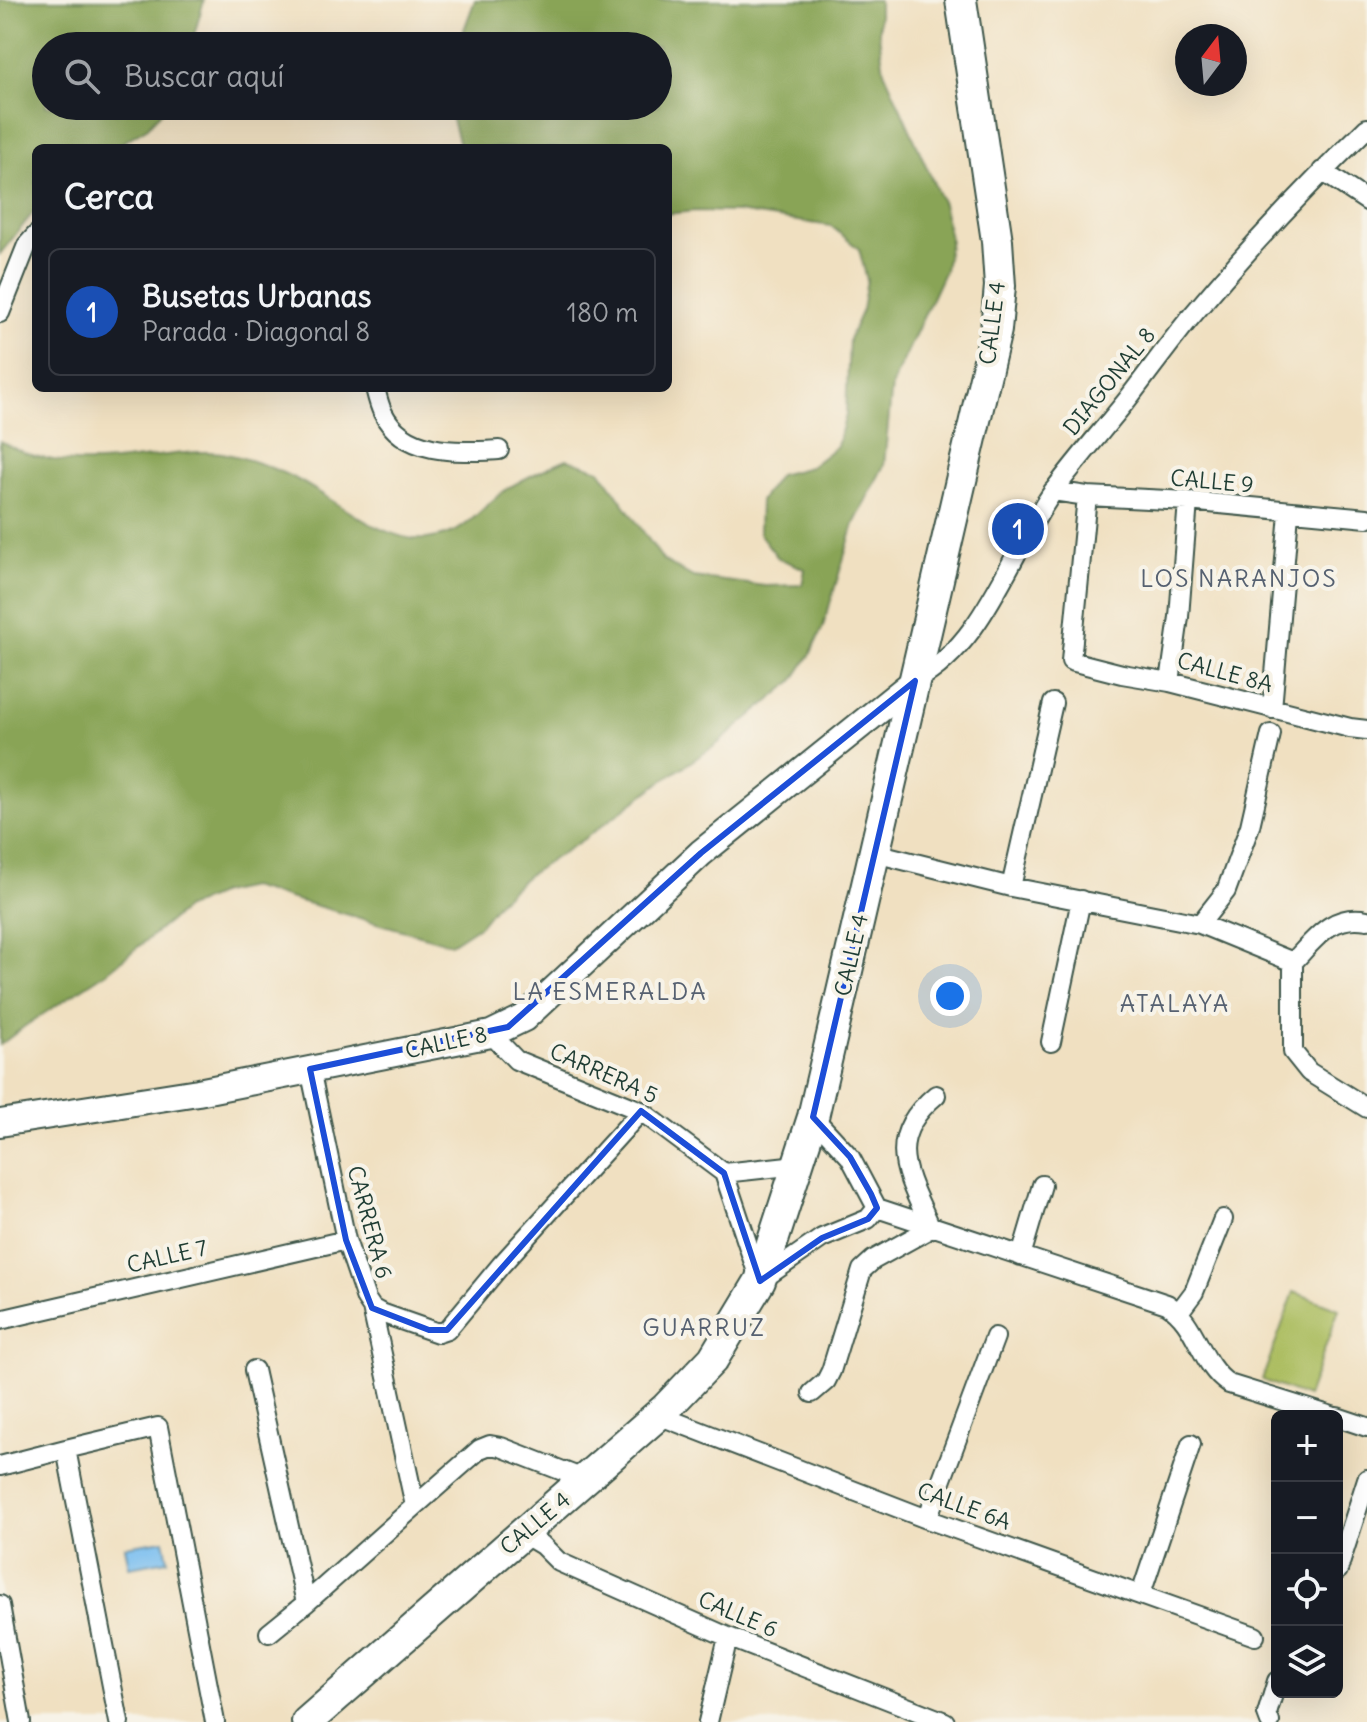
<!DOCTYPE html>
<html lang="es">
<head>
<meta charset="utf-8">
<style>
  body { margin:0; font-family:Delius,sans-serif; background:#20242c; color:#f1f3f6 }
  .controls { position:absolute; right:24px; bottom:24px; display:grid; overflow:hidden; border-radius:12px; box-shadow:0 8px 32px #0002 }
  .controls button { width:72px; height:72px; display:grid; place-items:center; padding:0; border:0; border-bottom:2px solid #363941; background:#171b24; color:#f1f3f6; font:40px sans-serif }
  .compass { position:absolute; left:1175px; top:24px; width:72px; height:72px; border-radius:50%; background:#171b24; box-shadow:0 8px 32px #0002; rotate:16deg }
  .you { position:absolute; left:950px; top:996px; width:28px; height:28px; margin:-20px; border:6px solid #fff; border-radius:50%; background:#1a73e8; box-shadow:0 0 0 12px #1a73e833 }
  .badge { display:grid; place-items:center; width:52px; height:52px; border-radius:50%; background:#7c3aed; color:#fff; font-size:26px; font-weight:700 }
  .pin { position:absolute; translate:-50% -50%; border:4px solid #fff; box-shadow:0 2px 8px #0006 }
  .list { margin:0; padding:0; list-style:none }
  h2 { display:flex; justify-content:space-between; align-items:center; height:104px; margin:0; padding:0 32px; font-size:34px }
  h2 small { font-size:26px; font-weight:400; color:#9ea1a6 }
  .list li { display:grid; grid-template-columns:52px 1fr auto; gap:24px; align-items:center; box-sizing:border-box; height:128px; margin:0 16px 16px; padding:0 16px; border:2px solid #363941; border-radius:12px }
  .list b { display:block; font-size:30px; white-space:nowrap }
  .list p { margin:0; font-size:26px; white-space:nowrap; color:#9ea1a6 }
  .list em { font-size:26px; font-style:normal; color:#9ea1a6 }
  .icon { flex:none; width:44px; height:44px; fill:none; stroke:currentColor; stroke-width:2; stroke-linecap:round; stroke-linejoin:round }
  .map { position:relative; flex:none; width:1367px; height:1722px; overflow:hidden }
  .search { position:absolute; background:#171b24; box-shadow:0 8px 32px #0002; left:32px; top:32px; width:640px; height:88px; display:flex; align-items:center; gap:20px; box-sizing:border-box; padding:0 28px; border-radius:44px; color:#9ea1a6; font-size:30px }
  .panel { position:absolute; background:#171b24; box-shadow:0 8px 32px #0002; left:32px; top:144px; width:640px; height:248px; border-radius:12px }
  .map>svg:first-child { display:block }
</style>
</head>
<body>
<div class="map">
<svg width="1367" height="1722" viewBox="0 0 1367 1722">
  <rect width="100%" height="100%" fill="#f7f3e8"/>
  <filter id="ink" filterUnits="userSpaceOnUse"><feTurbulence type="fractalNoise" baseFrequency=".0125" numOctaves="2"/><feDisplacementMap in="SourceGraphic" scale="16" xChannelSelector="R" yChannelSelector="G"/><feConvolveMatrix kernelMatrix="1 2 1 2 8 2 1 2 1" color-interpolation-filters="sRGB"/></filter>
  <filter id="wash" filterUnits="userSpaceOnUse"><feTurbulence type="fractalNoise" baseFrequency=".006" numOctaves="4" result="noise"/><feDisplacementMap in="SourceGraphic" scale="32" xChannelSelector="R" yChannelSelector="G"/><feGaussianBlur stdDeviation="1.8" result="paint"/><feColorMatrix in="noise" values="0 0 0 0 0 0 0 0 0 0 0 0 0 0 0 0 0 1.4 0 .05"/><feComposite in="paint" operator="in"/></filter>
  <g filter="url(#wash)">
    <rect width="100%" height="100%" fill="#f0e0c1"/>
    <path fill="#acbd60" stroke="#667d4a" stroke-width="2" d="M1294 1292 1339 1309 1307 1397 1262 1380Z"/>
    <path fill="#89a456" stroke="#547045" stroke-width="2" d="M0 0H204L191 46H46V106H166L148 127 113 148H36V209L0 254Z
      M475 0H879V35L884 71 943 204 950 239 945 270 892 385 884 465 854 524 823 627 810 655 793 681 716 745 662 781 584 839 527 876 500 900 480 925 451 944 250 887 221 893 186 908 107 972 25 1026 0 1045V441C52 472 109 462 166 455 186 453 208 450 227 454 250 459 274 468 296 479 332 497 385 544 427 539 470 534 476 510 507 489 526 477 547 468 567 459L600 470 663 560 693 577 765 586 802 585 805 569 778 558 759 533 760 501 779 475 810 467 837 446 846 415 849 339 862 310 867 280 859 249 831 226 737 212 695 211 668 214V148H460L448 106H658V46H458Z"/>
    <path fill="#79bef0" stroke="#4c7e92" stroke-width="2" d="M164 1540 168 1560 129 1567 125 1546Z"/>
  </g>
  <g filter="url(#ink)">
    <g fill="none" stroke-linecap="round" stroke-linejoin="round">
      <g stroke="#3e5549" stroke-width="22">
        <path id="minor" d="M1322 171 1367 201
          M0 313 27 245 36 235
          M375 388C377 396 379 405 383 413 404 456 459 452 499 450
          M1053 491 1087 496 1188 501 1367 518
          M1087 496 1071 661 1122 674 1170 682 1350 728 1367 730
          M915 681C986 643 1009 552 1055 489 1078 458 1103 430 1127 400 1148 373 1168 345 1190 318 1245 252 1305 188 1367 128
          M1170 682 1179 617 1188 501
          M1272 709 1289 513
          M875 853 1011 887 1200 924 1293 962
          M1011 887 1053 703
          M1367 920C1332 913 1315 939 1293 962V1052L1309 1072 1367 1108
          M1200 924 1226 891 1250 826 1271 734
          M491 1034 516 1060 641 1111 724 1173 760 1281 822 1238 868 1219 877 1208
          M1051 1042 1081 900
          M310 1069 346 1240 366 1299 372 1308 381 1313 438 1333 447 1330 501 1265 641 1111
          M813 1117 850 1157 877 1208 1167 1304C1198 1323 1199 1364 1229 1384L1332 1416
          M724 1173 797 1165
          M1021 1256 1042 1185
          M1179 1312 1194 1292 1223 1219
          M0 1320 346 1240
          M254 1370 306 1603 415 1506 372 1308
          M812 1393 826 1381 831 1371 862 1270 873 1260 931 1228C908 1176 882 1140 936 1095
          M658 1415 927 1519 1255 1636
          M1337 1417 1367 1427
          M0 1466 66 1449
          M415 1506 480 1449 490 1445 501 1447 586 1480
          M927 1519 995 1337
          M522 1533 542 1545 559 1562 622 1590 728 1637 945 1722
          M1338 1570 1367 1479
          M1141 1594 1191 1444
          M0 1605 21 1722
          M269 1633 306 1603
          M119 1722 66 1449 158 1427 215 1722
          M708 1722 728 1637
          M1270 1722 1267 1714 1277 1681"/>
      </g>
      <g stroke="#3e5549" stroke-width="30">
        <path id="secondary" d="M0 1123 198 1092 491 1034 524 1018 701 853 915 681"/>
      </g>
      <g stroke="#3e5549" stroke-width="34">
        <path id="primary" d="M307 1722 666 1408 713 1359 760 1281 813 1117 996 330 1000 286 997 241 961 0"/>
      </g>
      <use href="#minor" stroke="#fff" stroke-width="18"/>
      <use href="#secondary" stroke="#fff" stroke-width="26"/>
      <use href="#primary" stroke="#fff" stroke-width="30"/>
    </g>
  </g>
  <path fill="none" stroke="#1d4ed8" stroke-width="6" stroke-linejoin="round" d="M915 681 813 1117 850 1157 871 1194 877 1208 868 1219 822 1238 760 1281 724 1173 641 1111 447 1330H429L372 1308 346 1240 310 1069 508 1027 701 853Z"/>
  <g text-anchor="middle" stroke-width="8" stroke-linejoin="round" paint-order="stroke">
    <g font-size="22" fill="#1f3d34" stroke="#f7f3e8">
      <text transform="translate(992 323) rotate(-83)" y="8">CALLE 4</text>
      <text transform="translate(1109 381) rotate(-51)" y="8">DIAGONAL 8</text>
      <text transform="translate(1212 481) rotate(5)" y="8">CALLE 9</text>
      <text transform="translate(1225 672) rotate(15)" y="8">CALLE 8A</text>
      <text transform="translate(851 955) rotate(-77)" y="8">CALLE 4</text>
      <text transform="translate(446 1042) rotate(-12)" y="8">CALLE 8</text>
      <text transform="translate(604 1073) rotate(24)" y="8">CARRERA 5</text>
      <text transform="translate(370 1222) rotate(75)" y="8">CARRERA 6</text>
      <text transform="translate(167 1256) rotate(-13)" y="8">CALLE 7</text>
      <text transform="translate(964 1506) rotate(20)" y="8">CALLE 6A</text>
      <text transform="translate(535 1523) rotate(-40)" y="8">CALLE 4</text>
      <text transform="translate(738 1614) rotate(23)" y="8">CALLE 6</text>
    </g>
    <g font-size="24" letter-spacing="2" fill="#566171" stroke="#f7f3e8">
      <text x="1239" y="587">LOS NARANJOS</text>
      <text x="610" y="1000">LA ESMERALDA</text>
      <text x="1175" y="1012">ATALAYA</text>
      <text x="704" y="1336">GUARRUZ</text>
    </g>
  </g>
</svg>
<div class="controls">
<button>+</button>
<button>−</button>
<button><svg class="icon" aria-label="locate" viewBox="0 0 24 24"><circle cx="12" cy="12" r="6"/><path d="M12 2v4M12 18v4M2 12h4M18 12h4"/></svg></button>
<button><svg class="icon" aria-label="layers" viewBox="0 0 24 24"><path d="M12 4l9 5-9 5-9-5zM3 14l9 5 9-5"/></svg></button>
</div>
<svg class="compass" viewBox="-18 -18 36 36"><path d="M0-13l5 13h-10z" fill="#e53935"/><path d="M0 13l5-13h-10z" fill="#9ea1a6"/></svg>
<div class="you"></div>
<div class="pin badge" style="left:1018px;top:529px;background:#1a4fb4">1</div>
<div class="search"><svg class="icon" aria-label="search" viewBox="0 0 24 24"><circle cx="10" cy="10" r="6"/><path d="M15 15l6 6"/></svg>Buscar aquí</div>
<section class="panel">
<h2>Cerca<small></small></h2>
<ul class="list">
<li><span class="badge" style="background:#1a4fb4">1</span><div><b>Busetas Urbanas</b><p>Parada · Diagonal 8</p></div><em>180 m</em></li>
</ul>
</section>
</div>
</body>
</html>
